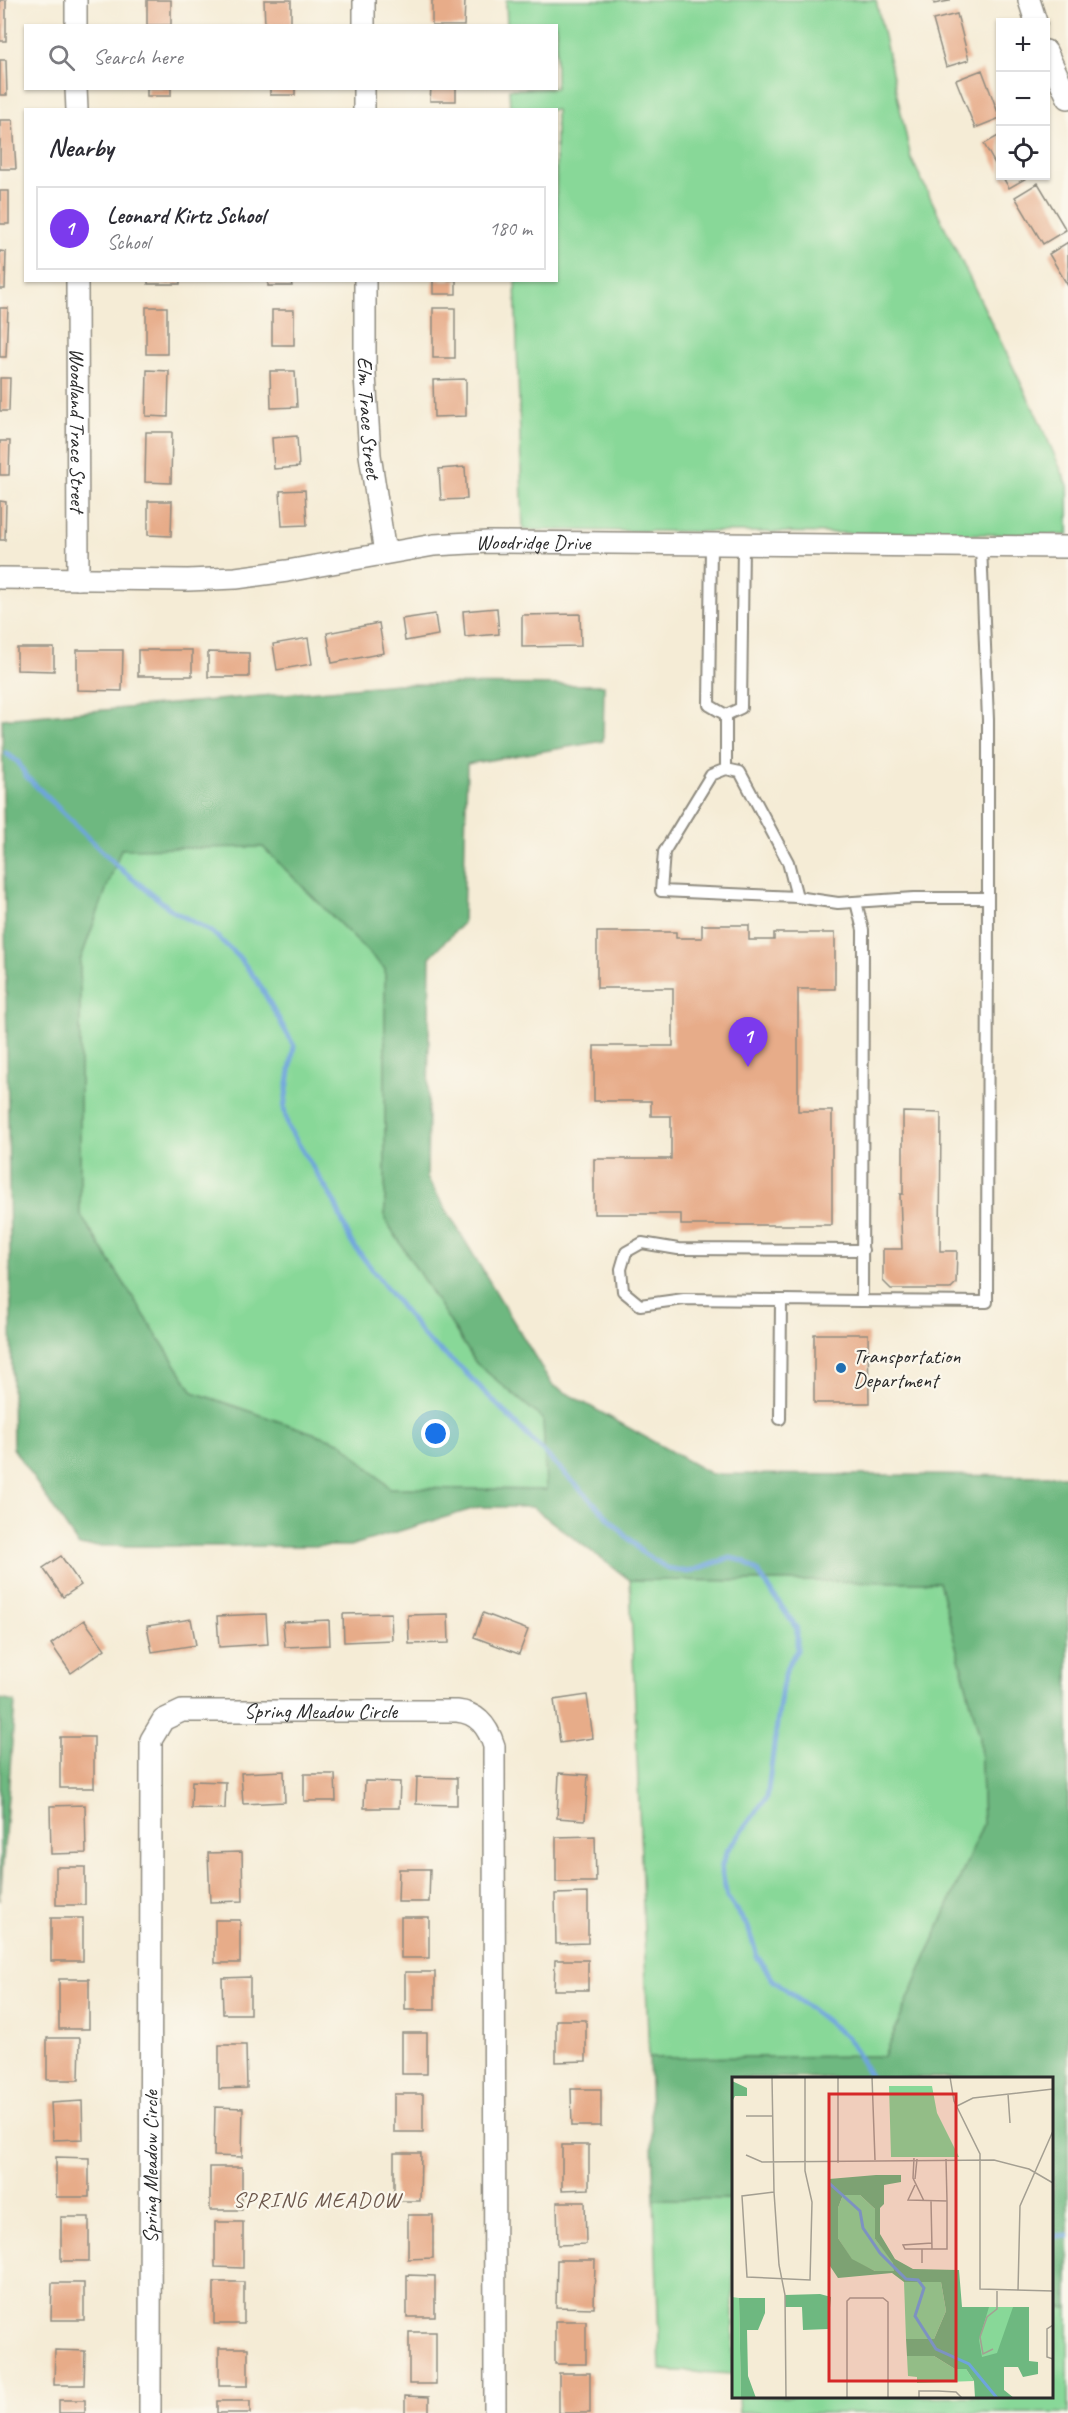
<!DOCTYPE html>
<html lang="en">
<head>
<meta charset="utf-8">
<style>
  body { margin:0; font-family:Caveat,sans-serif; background:#f7f7f7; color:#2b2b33 }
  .controls { position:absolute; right:18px; top:18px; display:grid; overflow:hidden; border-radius:0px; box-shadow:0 2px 4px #0004 }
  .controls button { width:54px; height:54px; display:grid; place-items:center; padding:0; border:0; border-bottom:2px solid #e1e1e2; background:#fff; color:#2b2b33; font:30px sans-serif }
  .you { position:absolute; left:436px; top:1434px; width:21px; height:21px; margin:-15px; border:4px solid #fff; border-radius:50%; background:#1a73e8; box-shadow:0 0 0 9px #1a73e833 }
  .badge { display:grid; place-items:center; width:39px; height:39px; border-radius:50%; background:#7c3aed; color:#fff; font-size:20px; font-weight:700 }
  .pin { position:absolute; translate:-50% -50px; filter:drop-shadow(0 2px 3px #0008) }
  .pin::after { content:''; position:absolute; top:32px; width:21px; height:18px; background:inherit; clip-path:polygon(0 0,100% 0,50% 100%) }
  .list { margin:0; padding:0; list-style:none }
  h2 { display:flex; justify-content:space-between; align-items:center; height:78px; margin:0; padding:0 24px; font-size:26px }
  h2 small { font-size:20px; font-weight:400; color:#7c7c81 }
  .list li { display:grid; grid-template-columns:39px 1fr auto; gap:18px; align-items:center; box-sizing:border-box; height:84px; margin:0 12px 12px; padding:0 12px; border:2px solid #e1e1e2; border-radius:0px }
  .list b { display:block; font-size:22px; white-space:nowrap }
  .list p { margin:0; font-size:20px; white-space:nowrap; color:#7c7c81 }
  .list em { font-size:20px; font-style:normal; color:#7c7c81 }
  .icon { flex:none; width:33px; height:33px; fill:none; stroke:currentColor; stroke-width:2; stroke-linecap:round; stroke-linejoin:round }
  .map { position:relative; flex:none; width:1068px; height:2413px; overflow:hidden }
  .search { position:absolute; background:#fff; box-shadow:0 2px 4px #0004; left:24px; top:24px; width:534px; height:66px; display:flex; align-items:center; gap:15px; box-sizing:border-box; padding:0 21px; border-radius:0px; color:#7c7c81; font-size:22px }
  .panel { position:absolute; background:#fff; box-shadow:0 2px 4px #0004; left:24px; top:108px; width:534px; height:174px; border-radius:0px }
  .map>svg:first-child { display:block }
</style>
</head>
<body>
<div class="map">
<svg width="1068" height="2413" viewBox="0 0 1068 2413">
  <rect width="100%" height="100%" fill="#fbf7ec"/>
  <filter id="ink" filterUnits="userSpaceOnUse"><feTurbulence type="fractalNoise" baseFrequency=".0167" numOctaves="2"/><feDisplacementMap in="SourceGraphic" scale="12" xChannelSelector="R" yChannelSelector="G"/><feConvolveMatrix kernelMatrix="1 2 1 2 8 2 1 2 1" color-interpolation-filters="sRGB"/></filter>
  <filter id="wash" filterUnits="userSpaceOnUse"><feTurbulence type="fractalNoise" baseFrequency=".008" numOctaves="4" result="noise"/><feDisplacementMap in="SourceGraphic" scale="24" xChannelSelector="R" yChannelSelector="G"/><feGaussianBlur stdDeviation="1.35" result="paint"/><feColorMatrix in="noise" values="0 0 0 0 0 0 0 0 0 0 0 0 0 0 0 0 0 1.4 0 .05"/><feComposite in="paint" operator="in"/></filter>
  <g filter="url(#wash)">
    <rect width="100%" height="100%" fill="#f5ecd6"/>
    <path fill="#88d898" stroke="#5a8262" stroke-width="1.5" d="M506 0H876L911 158 1039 420 1068 486V535L523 530 515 281 556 280V110L510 109 509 89 556 88V26L507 25Z
      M263 847 385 969V1219L476 1363 543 1419 547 1490 390 1488 342 1443 193 1392 80 1214V961L121 848Z
      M630 1580 939 1582 980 1737 983 1824 884 2056 649 2058Z
      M654 2199H733V2374L660 2370Z
      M1052 2307 1068 2309V2413H739L738 2397 1052 2396Z"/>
    <path fill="#6eb880" stroke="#4c7256" stroke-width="1.5" fill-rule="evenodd" d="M397 684 604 685 603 741 467 764 463 923 430 957 427 1178 552 1385 711 1474 1068 1476V2309L1052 2307V2078H734L733 2199H654L649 2058 884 2056 983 1824 980 1737 939 1582 630 1580 532 1507H479L350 1546H79L13 1448 2 719ZM263 847 385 969V1219L476 1363 543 1419 546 1490 390 1488 342 1443 193 1392 80 1214V961L121 849Z
      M0 1699 15 1702 0 1901Z"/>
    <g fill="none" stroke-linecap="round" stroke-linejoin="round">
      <path stroke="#6ea5dc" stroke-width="5" d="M6 753 18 762 26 776 117 866 173 911 212 932 238 956 258 982 294 1046 284 1108 288 1127 335 1203 351 1242 426 1339 461 1368 643 1553 667 1568 688 1572 730 1558 744 1561 758 1572 797 1629V1650L787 1667 782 1687 767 1797 727 1851 721 1867 727 1897 748 1927 757 1956 773 1980 848 2038 871 2078
        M1052 2237 1068 2236"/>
    </g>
    <g id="blocks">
      <path fill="#e7ac89" d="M0 0H6V41H0Z
        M147 0H171V25H147Z
        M264 0H291V26H265Z
        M432 0H465L464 26H432Z
        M933 0H950V1L934 4Z
        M957 14 969 60 946 67 933 20Z
        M0 60H6L7 95H0Z
        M982 70 1000 118 975 128 956 80Z
        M147 88H171V96H147Z
        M270 88H295V95H270Z
        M431 88H456V101H430Z
        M0 120H13L16 169H0Z
        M1000 135V173L984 144Z
        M1002 176H1030L1009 188Z
        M1038 183 1066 230 1043 244 1015 197Z
        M0 191H9V224H0Z
        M1068 242V286L1049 254Z
        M0 251 6 252 5 289H0Z
        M148 280H180V284H148Z
        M268 280H291L292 286H268Z
        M433 280H456V294H433Z
        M146 307H167V354H146Z
        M0 308H8L6 357H0Z
        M433 308H455V358H433Z
        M272 310H294V345H272Z
        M147 370 169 371 168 417 146 416Z
        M270 371H295L297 407 271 408Z
        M0 378H10L9 411H0Z
        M466 379V416L434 417 433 380Z
        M146 432H172L171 483 145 482Z
        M297 436 299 467 274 469 272 438Z
        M0 441H10L9 475H0Z
        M465 467 467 499 441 500 439 469Z
        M305 490 307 525 282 526 280 491Z
        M0 501 6 502 5 540H0Z
        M148 501H172L171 536 148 535Z
        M497 608 499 634 465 637 463 611Z
        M435 614 438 635 405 641 402 619Z
        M580 614 581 646 522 647V615Z
        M379 623 384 653 332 663 327 633Z
        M308 638 312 664 277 670 273 644Z
        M17 648H54V671L17 670Z
        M77 650H123L122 691 77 690Z
        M138 650H192V676H138Z
        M208 652 249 653V677H208Z
        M702 925H749V940H774V933H835V989H798V1111H832V1225H681V1214H594V1159H671V1116H651V1101H594V1046H673V988H597V932H676V938H702Z
        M903 1112 941 1113 940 1251H957L956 1283 950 1289H891L883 1281V1249H902L900 1194H903Z
        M814 1334H868L869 1403H814Z
        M61 1556 81 1585 63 1597 43 1568Z
        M391 1613 392 1640 344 1642 343 1614Z
        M483 1613 528 1630 519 1654 474 1637Z
        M266 1614 268 1644 219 1647 217 1616Z
        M448 1614 449 1643 409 1644 408 1615Z
        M191 1619 196 1645 152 1652 147 1626Z
        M84 1620 105 1649 71 1673 51 1644Z
        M329 1620 330 1645 285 1647 283 1622Z
        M587 1695 593 1738 560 1743 554 1700Z
        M60 1737H94V1788H60Z
        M284 1771 285 1802 243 1804 241 1773Z
        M559 1773 588 1775 585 1820 557 1818Z
        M304 1774H335L336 1801H304Z
        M417 1777 457 1778V1805L416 1804Z
        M192 1781 226 1782 225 1809 191 1808Z
        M365 1781 400 1782 399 1808H364Z
        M85 1805 86 1853 51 1854 50 1806Z
        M595 1836 596 1882H556V1837Z
        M242 1852 243 1901 210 1902 208 1853Z
        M56 1867H85V1905H56Z
        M399 1869H430L429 1902H398Z
        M588 1893V1943L556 1944 555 1894Z
        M401 1917H429V1958H401Z
        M51 1918H83V1961H51Z
        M215 1920H240V1963H215Z
        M555 1960H588V1990H554Z
        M405 1972H435V2010H405Z
        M250 1977V2014H223L222 1978Z
        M59 1979H89V2029H59Z
        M556 2020H586V2061L556 2062Z
        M402 2033H427V2074H402Z
        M47 2038H80L79 2080H47Z
        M219 2045H246L247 2088 219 2089Z
        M571 2089H601V2126H572Z
        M394 2094H423V2132H394Z
        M82 2101 83 2139 53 2140 51 2103Z
        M215 2107 243 2108 242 2157 214 2156Z
        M562 2145H589V2189L562 2190Z
        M394 2153H421L420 2201H394Z
        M56 2157 89 2158V2197H56Z
        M210 2167H242V2210H210Z
        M557 2202H585L586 2244 558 2245Z
        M408 2215H433V2258L408 2259Z
        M61 2217H89V2261H61Z
        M215 2222H243V2268L215 2267Z
        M557 2260H595L594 2308 556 2307Z
        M407 2275 435 2276V2317H407Z
        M214 2282H244V2324H214Z
        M52 2283H84V2320H51Z
        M555 2321H586V2364H555Z
        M409 2332H436V2384H409Z
        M219 2348H248V2386H219Z
        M55 2350 85 2351 84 2385H54Z
        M559 2373H590V2413H559Z
        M405 2396 429 2397V2413H405Z
        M59 2400H85V2413H59Z
        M217 2401H250V2413H217Z"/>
    </g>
  </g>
  <g filter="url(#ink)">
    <use href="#blocks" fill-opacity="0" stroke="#908c80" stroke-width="1.5"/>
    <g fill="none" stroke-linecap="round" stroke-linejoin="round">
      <g stroke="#908c80" stroke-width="14">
        <path id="service" d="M711 544 709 705 726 715
          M726 715 741 708 743 544
          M726 715V769
          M797 897 788 862 740 772 726 769 711 775 664 852 661 891 797 897 838 903 914 898H988V720L981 546
          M781 1300 684 1299 640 1305 623 1291 621 1269 626 1252 642 1243 678 1249 863 1250
          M862 1301 987 1302 988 898
          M780 1419 781 1300 862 1301 863 930 856 902"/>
      </g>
      <g stroke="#908c80" stroke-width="24">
        <g id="minor">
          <path d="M76 0V26"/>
          <path d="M364 0V26"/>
          <path d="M1029 0 1036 22"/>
          <path d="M1046 51 1068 98"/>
          <path d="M76 88 77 110"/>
          <path d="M364 88V110"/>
          <path id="s1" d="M77 280 78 579"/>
          <path id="s2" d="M365 280V375L370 455 385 553"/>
          <path id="s3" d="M0 578 188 580 236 578 287 571 434 545 488 542 1068 547"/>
          <path id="s4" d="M150 2413 151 1740 163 1720 182 1711H457C478 1713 488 1727 494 1746L495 2413"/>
        </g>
      </g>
      <use href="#service" stroke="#fff" stroke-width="10"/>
      <use href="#minor" stroke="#fff" stroke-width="21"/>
    </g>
  </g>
  <circle fill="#1f6fb2" stroke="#fbf7ec" stroke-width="2" cx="841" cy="1368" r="6"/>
  <g text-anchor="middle" stroke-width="4.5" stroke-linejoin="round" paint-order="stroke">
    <g font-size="21" fill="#2b2b2b" stroke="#fbf7ec">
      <text dy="7" stroke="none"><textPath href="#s2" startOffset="138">Elm Trace Street</textPath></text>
      <text dy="7" stroke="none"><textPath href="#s1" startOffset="150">Woodland Trace Street</textPath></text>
      <text dy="7" stroke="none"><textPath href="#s3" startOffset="536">Woodridge Drive</textPath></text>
      <text dy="7" stroke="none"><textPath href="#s4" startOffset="856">Spring Meadow Circle</textPath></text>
      <text dy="7" stroke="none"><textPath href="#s4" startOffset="246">Spring Meadow Circle</textPath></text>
    </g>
    <g font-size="21" fill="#2b2b2b" stroke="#fbf7ec" text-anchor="start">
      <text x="853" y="1363">Transportation<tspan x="853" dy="24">Department</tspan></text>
    </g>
    <g font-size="22" letter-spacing="1.5" fill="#6d584c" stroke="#fbf7ec">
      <text x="317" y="2207">SPRING MEADOW</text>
    </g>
  </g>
  <g transform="translate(732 2077)">
    <rect width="321" height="321" fill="#f5ecd6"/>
    <path d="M157 9H200L205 36 227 80H159ZM111 118H128L143 132V162L162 186V194H143L120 183 106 161V131ZM172 205H209L214 234 202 262H174ZM0 220 7 221 9 321H0ZM246 230H297V285H246ZM175 279H202L223 292H234L242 304 185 306V300L176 299Z" fill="#88d898"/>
    <path d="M0 4 15 11V19H3L0 25ZM144 98H169V105L152 108V127L148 131V157L163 182 181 192 227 193 230 230H257L247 263 250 280 265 276 281 230H297V284L306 285V297L291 300 286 290H272V313L282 321H243L242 304 234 292H223L202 279H175L174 262H202L214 234 209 205H172L160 196 106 201 98 189 97 102ZM111 118H128L143 132V162L161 186 162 194H143L120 182 106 161V131ZM88 217 99 220 96 252 71 253 70 230H53V218ZM7 221H33V236L26 253H15L16 299 24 321H9Z" fill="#6eb880" fill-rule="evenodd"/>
    <path fill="none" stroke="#6ea5dc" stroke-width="3" d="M97 106 128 134 131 151 148 176 174 202 186 203 192 211 183 239 204 272 237 287 265 321"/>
    <path fill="none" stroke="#a49f92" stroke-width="1.5" d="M40 0 42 115 47 188 53 218 54 321M106 0V86M140 0 143 83M218 0 222 24 248 77V212L321 214M276 17 278 46M225 29 241 21 321 12M14 39H40M14 78 30 85 262 83 297 92 321 106M182 81 181 101 192 124M183 102 185 82M183 108 176 123 215 124 214 82M42 115 10 119 15 200 78 203 80 125 73 94V0M190 172H173L171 168 200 166M200 172H215V124M190 186V172H200L199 124M286 214 288 129 321 54M321 248 315 252V280L321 282M261 272 251 277 248 260 255 240 265 232V214M115 321V224L118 221H151L156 225V321M187 321V314H206L224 315 230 321"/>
    <path fill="#d62828" fill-opacity="0.15" stroke="#d62828" stroke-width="3" d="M97 17H224V304H97Z"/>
    <rect width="321" height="321" fill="none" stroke="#2b2b2b" stroke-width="3"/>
  </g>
</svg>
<div class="controls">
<button>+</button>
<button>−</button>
<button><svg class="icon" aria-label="locate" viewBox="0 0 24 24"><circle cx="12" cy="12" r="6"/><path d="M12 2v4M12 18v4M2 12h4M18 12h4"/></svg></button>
</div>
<div class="you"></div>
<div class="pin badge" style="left:748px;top:1067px">1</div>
<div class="search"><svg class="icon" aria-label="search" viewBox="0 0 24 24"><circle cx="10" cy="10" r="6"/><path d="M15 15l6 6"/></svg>Search here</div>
<section class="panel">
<h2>Nearby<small></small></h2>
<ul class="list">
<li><span class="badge">1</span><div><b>Leonard Kirtz School</b><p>School</p></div><em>180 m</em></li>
</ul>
</section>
</div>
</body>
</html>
